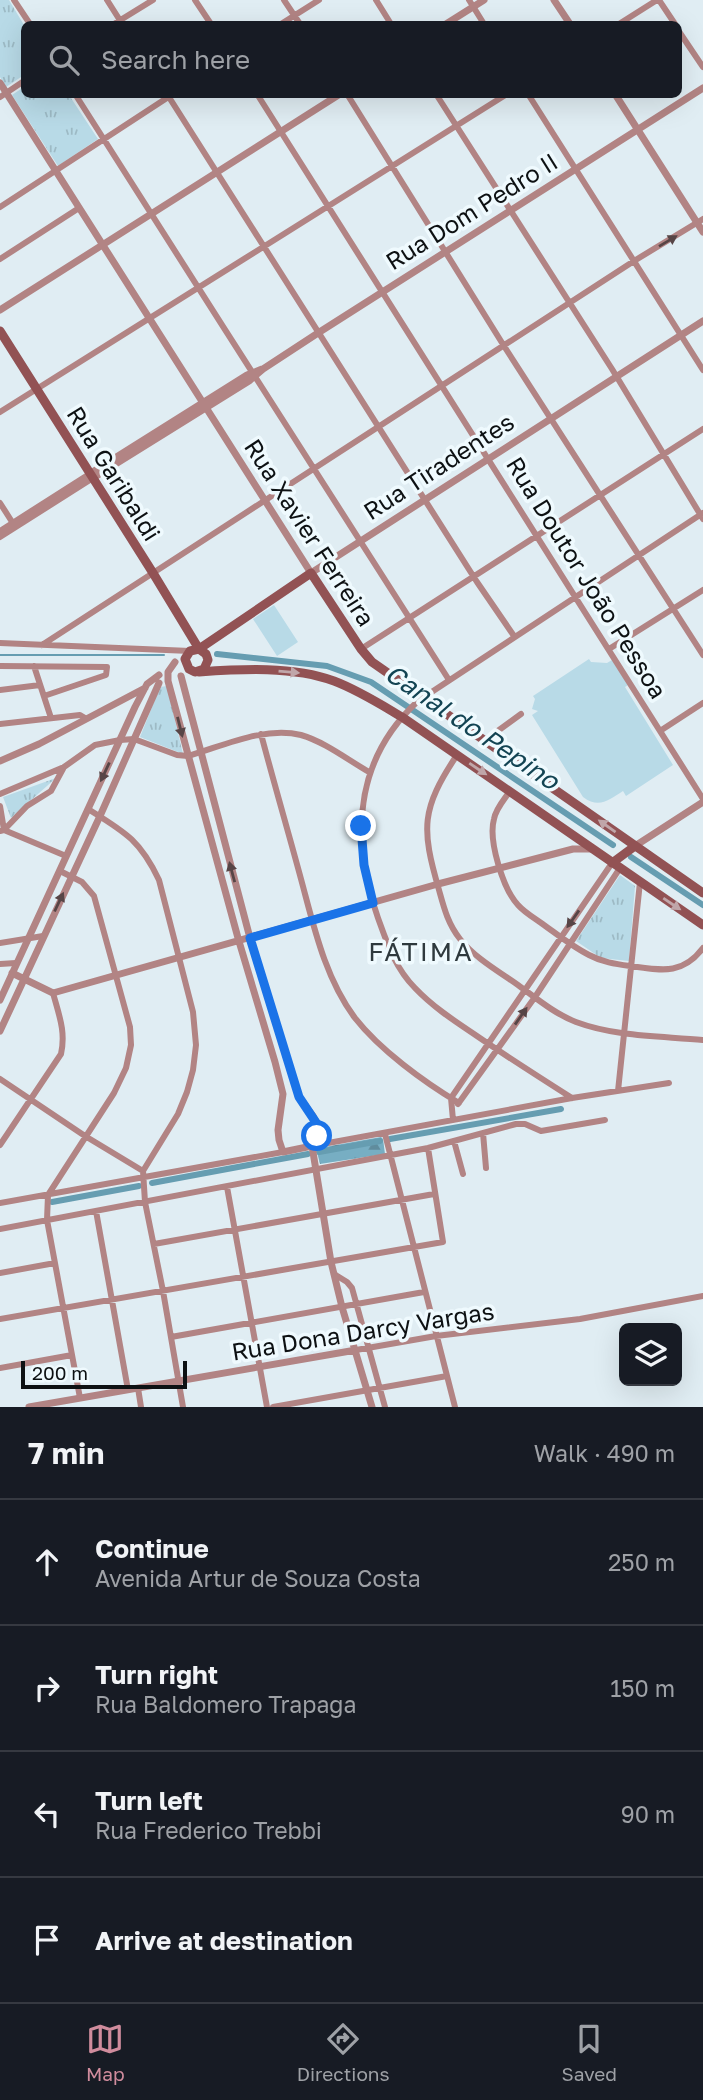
<!DOCTYPE html>
<html lang="en">
<head>
<meta charset="utf-8">
<style>
  body { margin:0; font-family:"Golos Text",sans-serif; background:#20242c; color:#f1f3f6 }
  .controls { position:absolute; right:21px; bottom:21px; display:grid; overflow:hidden; border-radius:10px; box-shadow:0 7px 28px #0002 }
  .controls button { width:63px; height:63px; display:grid; place-items:center; padding:0; border:0; border-bottom:2px solid #363941; background:#171b24; color:#f1f3f6; font:35px sans-serif }
  .scale { position:absolute; left:21px; bottom:18px; width:166px; box-sizing:border-box; padding-left:7px; border:4px solid #0d1113; border-top:0; font-size:19px; line-height:24px; white-space:nowrap; color:#0d1113; -webkit-text-stroke:5px #effafe; paint-order:stroke }
  .stop { position:absolute; width:21px; height:21px; margin:-16px; border:5px solid #1a73e8; border-radius:50%; background:#fff }
  .stop.end { background:#1a73e8; border-color:#fff; box-shadow:0 2px 7px #0008 }
  .list { margin:0; padding:0; list-style:none }
  h2 { display:flex; justify-content:space-between; align-items:center; height:91px; margin:0; padding:0 28px; font-size:30px }
  h2 small { font-size:23px; font-weight:400; color:#9ea1a6 }
  .list li { display:grid; grid-template-columns:46px 1fr auto; gap:21px; align-items:center; box-sizing:border-box; height:126px; padding:0 28px; border-top:2px solid #363941 }
  .list b { display:block; font-size:26px; white-space:nowrap }
  .list p { margin:0; font-size:23px; white-space:nowrap; color:#9ea1a6 }
  .list em { font-size:23px; font-style:normal; color:#9ea1a6 }
  .icon { flex:none; width:38px; height:38px; fill:none; stroke:currentColor; stroke-width:2; stroke-linecap:round; stroke-linejoin:round }
  .map { position:relative; flex:none; width:703px; height:1407px; overflow:hidden }
  .search { position:absolute; background:#171b24; box-shadow:0 7px 28px #0002; left:21px; right:21px; top:21px; height:77px; display:flex; align-items:center; gap:18px; box-sizing:border-box; padding:0 24px; border-radius:10px; color:#9ea1a6; font-size:26px }
  .sheet { height:595px; background:#171b24 }
  nav { display:flex; justify-content:space-around; align-items:center; box-sizing:border-box; height:98px; border-top:2px solid #363941; background:#171b24; font-size:19px; color:#9ea1a6 }
  nav a { display:grid; justify-items:center; gap:4px }
  nav .on { color:#d08c9d }
  .map>svg:first-child { display:block }
</style>
</head>
<body>
<div class="map">
<svg width="703" height="1407" viewBox="0 0 703 1407">
  <defs>
    <pattern id="forest-firs" width="22" height="20" patternUnits="userSpaceOnUse" patternTransform="scale(1.75)"><rect width="22" height="20" fill="#77aec3"/><path d="M5 1l3.5 6h-7zM16 11l3.5 6h-7z" fill="#608c9d"/></pattern>
    <pattern id="park-tufts" width="24" height="20" patternUnits="userSpaceOnUse" patternTransform="scale(1.75)"><rect width="24" height="20" fill="#b8dae7"/><path d="M3 7l-1-3M5 7V3M7 7l1-3M15 17l-1-3M17 17v-4M19 17l1-3" fill="none" stroke="#9dbac5"/></pattern>
  </defs>
  <rect width="100%" height="100%" fill="#e0edf3"/>
  <path fill="#b8dae7" d="M274 605 298 642 277 656 253 619Z
    M589 659 591 662 607 663 612 660 628 685 625 687 673 765 626 796 623 791C609 800 599 809 583 797L532 715 538 711 532 709 535 699 533 696Z"/>
  <path fill="url(#forest-firs)" d="M381 1137 383 1139 385 1154 320 1164 317 1152 319 1148Z"/>
  <path fill="url(#park-tufts)" d="M0 0H9L24 25V75L6 87 0 77Z
    M24 87V94L69 95 98 139 58 166 12 95Z
    M167 686 183 754 140 737 160 687Z
    M56 778 11 818 3 797Z
    M620 875 635 886 629 961 601 958 576 941Z"/>
  <g fill="none" stroke-linecap="round" stroke-linejoin="round">
    <path stroke="#669db1" stroke-width="2" d="M0 655H164"/>
    <path stroke="#669db1" stroke-width="6" d="M217 654 327 666 371 682 613 845
      M631 857 703 905
      M390 1139 561 1109
      M319 1152 380 1141
      M152 1183 308 1154
      M52 1202 139 1186"/>
    <path stroke="#b28484" stroke-width="6" d="M14 0 30 24
      M107 0 121 22
      M195 0 211 24
      M284 0 300 24
      M376 0 391 24
      M469 0 484 24
      M659 0 675 24
      M114 24 153 0
      M281 24 319 0
      M619 24 657 0
      M678 30 703 67
      M75 94C200 289 323 486 449 680
      M167 94 477 582 514 636
      M257 94 703 799
      M347 94 504 346 703 655
      M436 94 612 369 703 519
      M528 94 703 370
      M0 97 24 81
      M0 207 173 94
      M0 259 79 208
      M0 412 507 94
      M0 503 14 525
      M0 531 91 473
      M0 537 93 478
      M0 643 190 651
      M42 645 634 261 703 219
      M361 649 703 429
      M609 649 703 590
      M0 666 107 667 106 675 44 696
      M34 666 51 718
      M0 690 40 685
      M0 724 80 715 85 718
      M660 731 703 703
      M261 734C274 783 288 831 301 879 314 927 325 978 355 1018 380 1050 424 1082 459 1103
      M484 741 521 714
      M457 755C421 809 421 828 439 890 444 908 448 924 460 939 475 958 498 971 518 985 536 998 555 1014 576 1022 616 1037 662 1036 703 1040
      M510 791C504 800 496 808 494 819 488 840 503 889 518 905 525 913 536 919 544 925 558 935 573 947 589 955 602 962 615 964 630 966 660 970 682 976 703 948
      M0 794 64 767 95 745 120 740 134 739 177 755 188 756C223 746 264 726 301 735 325 742 348 760 369 772
      M0 806 4 830
      M88 809C125 832 140 840 159 880L193 1012 196 1045 193 1070 187 1092 178 1114 143 1171 145 1202 163 1291 183 1407
      M4 830 66 856
      M0 831 4 830 27 806 51 791 64 767
      M60 871 82 882 94 896 130 1027 131 1045 126 1068 114 1093 48 1195 47 1220 80 1398
      M0 943 43 936
      M0 964 16 963
      M0 1079 85 1136 143 1171
      M618 1091 640 882
      M572 1098C539 1077 506 1056 474 1034 453 1020 432 1006 415 988 395 968 387 943 378 918 351 839 353 761 418 701L703 513
      M458 1104 535 997 620 868
      M453 1120 451 1098 612 863
      M483 1133 486 1168
      M385 1134 455 1407
      M454 1141 463 1174
      M0 1145 61 1054C66 1032 59 1015 53 993
      M312 1146 572 1098 669 1083
      M227 1187 267 1407
      M0 1203 283 1152
      M96 1211 128 1390
      M0 1229 428 1148 516 1124H525L541 1131 605 1120
      M154 1244 434 1194
      M0 1273 55 1263
      M334 1274 347 1282 352 1288 385 1407
      M0 1319 443 1242 428 1148
      M171 1337 424 1292
      M356 1350 436 1336 580 1319 703 1296
      M0 1368 72 1355
      M138 1388 141 1407
      M273 1407 447 1376"/>
    <path stroke="#b28484" stroke-width="7" d="M554 0 570 24
      M446 24 484 0
      M0 83 311 573 703 321
      M615 94 703 232
      M0 310 340 94
      M91 473 247 375 262 369
      M93 478 249 381 263 369 318 333 703 88
      M175 662 168 672V681L238 938 275 1062 283 1094 278 1130 279 1140 283 1152 312 1146
      M181 676 250 938 299 1097 313 1116 319 1128 312 1146 331 1262 342 1307 372 1407
      M0 761 39 744 145 688
      M635 846 703 802
      M12 973 53 993 438 884 573 849H592
      M0 1000 135 707 147 684 159 675
      M0 1031 100 816 159 683
      M29 1407 356 1350"/>
    <path stroke="#925254" stroke-width="9" d="M0 331 153 573 199 649 206 654 208 660 204 669 195 672 189 669 185 659 190 651 199 649 311 573 361 649 372 662 703 893
      M199 672C242 669 293 666 334 681 358 690 380 704 402 717L703 925
      M612 863 635 846"/>
  </g>
  <defs><path id="oneway-solid" d="M-6-.8H1V-3.2L6.5 0L1 3.2V.8H-6Z" transform="scale(1.75)"/></defs>
  <g fill="#574546">
    <use href="#oneway-solid" transform="translate(668 241) rotate(-31)"/>
    <use href="#oneway-solid" transform="translate(180 727) rotate(76)"/>
    <use href="#oneway-solid" transform="translate(105 772) rotate(115)"/>
    <use href="#oneway-solid" transform="translate(232 872) rotate(-105)"/>
    <use href="#oneway-solid" transform="translate(59 902) rotate(-65)"/>
    <use href="#oneway-solid" transform="translate(573 919) rotate(125)"/>
    <use href="#oneway-solid" transform="translate(521 1016) rotate(-55)"/>
  </g>
  <g fill="#c0a6a9">
    <use href="#oneway-solid" transform="translate(289 672) rotate(5)"/>
    <use href="#oneway-solid" transform="translate(478 769) rotate(34)"/>
    <use href="#oneway-solid" transform="translate(607 826) rotate(-145)"/>
    <use href="#oneway-solid" transform="translate(672 904) rotate(34)"/>
  </g>
  <g fill="none" stroke-linecap="round" stroke-linejoin="round">
    <path stroke="#1a73e8" stroke-width="9" d="M317 1136 319 1128 317 1124 299 1097 250 938 373 903 364 865 361 826"/>
  </g>
  <g text-anchor="middle" stroke-width="7" stroke-linejoin="round" paint-order="stroke">
    <g font-size="24" fill="#0d1113" stroke="#effafe">
      <text transform="translate(472 212) rotate(-32)" y="8">Rua Dom Pedro II</text>
      <text transform="translate(439 467) rotate(-33)" y="8">Rua Tiradentes</text>
      <text transform="translate(113 474) rotate(58)" y="8">Rua Garibaldi</text>
      <text transform="translate(309 533) rotate(57)" y="8">Rua Xavier Ferreira</text>
      <text transform="translate(586 578) rotate(58)" y="8">Rua Doutor João Pessoa</text>
      <text transform="translate(363 1332) rotate(-9)" y="8">Rua Dona Darcy Vargas</text>
    </g>
    <g font-size="26" font-style="italic" fill="#134453" stroke="#effafe">
      <text transform="translate(472 727) rotate(34)" y="9">Canal do Pepino</text>
    </g>
    <g font-size="26" letter-spacing="2" fill="#2f3a3e" stroke="#effafe">
      <text x="421" y="961">FÁTIMA</text>
    </g>
  </g>
</svg>
<div class="controls">
<button><svg class="icon" aria-label="layers" viewBox="0 0 24 24"><path d="M12 4l9 5-9 5-9-5zM3 14l9 5 9-5"/></svg></button>
</div>
<div class="scale">200 m</div>
<div class="stop" style="left:317px;top:1136px"></div>
<div class="stop end" style="left:361px;top:826px"></div>
<div class="search"><svg class="icon" aria-label="search" viewBox="0 0 24 24"><circle cx="10" cy="10" r="6"/><path d="M15 15l6 6"/></svg>Search here</div>
</div>
<section class="sheet">
<h2>7 min<small>Walk · 490 m</small></h2>
<ul class="list">
<li><svg class="icon" aria-label="ahead" viewBox="0 0 24 24"><path d="M12 20V5M6 11l6-6 6 6"/></svg><div><b>Continue</b><p>Avenida Artur de Souza Costa</p></div><em>250 m</em></li>
<li><svg class="icon" aria-label="right" viewBox="0 0 24 24"><path d="M7 20v-9h11M14 6l5 5-5 5"/></svg><div><b>Turn right</b><p>Rua Baldomero Trapaga</p></div><em>150 m</em></li>
<li><svg class="icon" aria-label="left" viewBox="0 0 24 24"><path d="M17 20v-9H6M10 6l-5 5 5 5"/></svg><div><b>Turn left</b><p>Rua Frederico Trebbi</p></div><em>90 m</em></li>
<li><svg class="icon" aria-label="arrive" viewBox="0 0 24 24"><path d="M6 21V4h12l-3 4 3 4H6"/></svg><div><b>Arrive at destination</b></div></li>
</ul>
</section>
<nav>
<a class="on"><svg class="icon" aria-label="map" viewBox="0 0 24 24"><path d="M3 6l6-2 6 2 6-2v14l-6 2-6-2-6 2zM9 4v14M15 6v14"/></svg>Map</a>
<a><svg class="icon" aria-label="directions" viewBox="0 0 24 24"><path d="M12 3l9 9-9 9-9-9zM9 14v-3h6M13 9l2 2-2 2"/></svg>Directions</a>
<a><svg class="icon" aria-label="saved" viewBox="0 0 24 24"><path d="M7 4h10v16l-5-4-5 4z"/></svg>Saved</a>
</nav>
</body>
</html>
